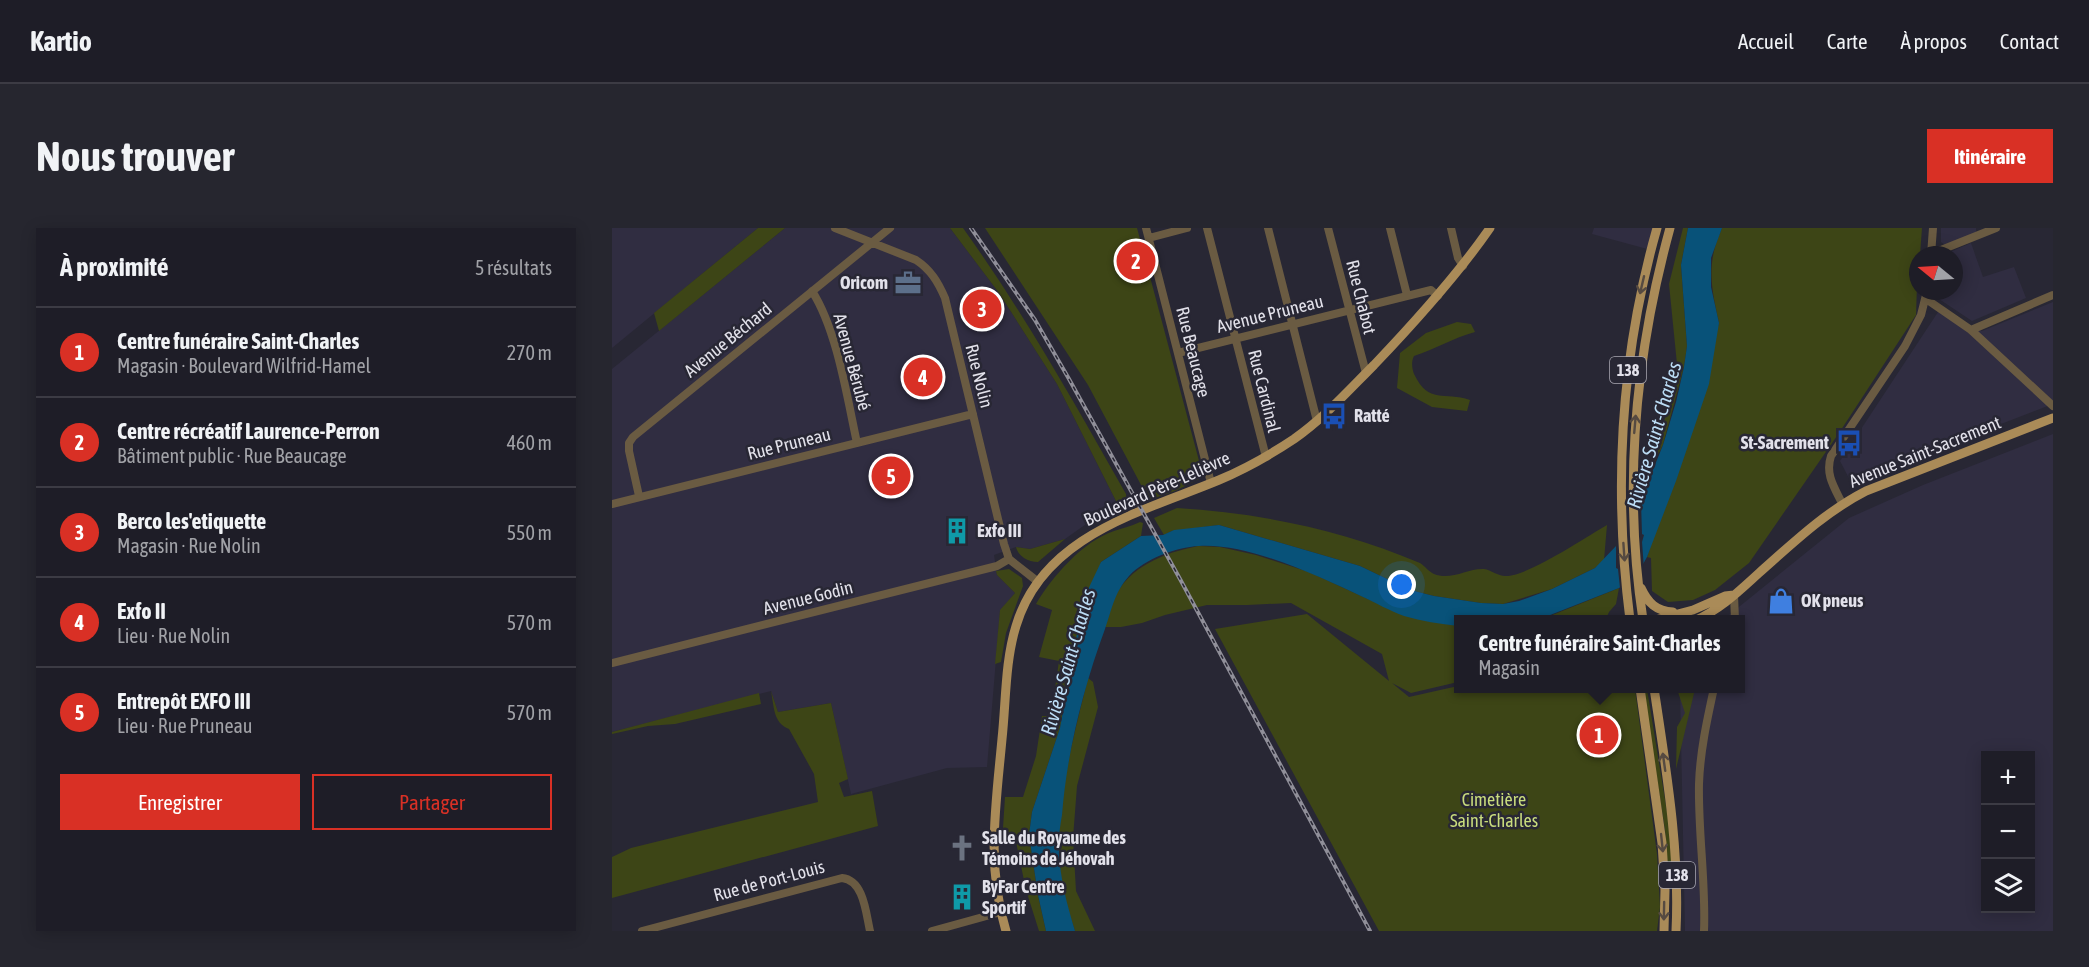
<!DOCTYPE html>
<html lang="fr">
<head>
<meta charset="utf-8">
<style>
  body { margin:0; font-family:"Asap Condensed",sans-serif; background:#26262f; color:#f1f3f6 }
  .controls { position:absolute; right:18px; bottom:18px; display:grid; overflow:hidden; border-radius:0px; box-shadow:0 3px 15px #0003 }
  .controls button { width:54px; height:54px; display:grid; place-items:center; padding:0; border:0; border-bottom:2px solid #3c3b44; background:#1e1d27; color:#f1f3f6; font:30px sans-serif }
  .compass { position:absolute; left:1297px; top:18px; width:54px; height:54px; border-radius:50%; background:#1e1d27; box-shadow:0 3px 15px #0003; rotate:288deg }
  .you { position:absolute; left:790px; top:357px; width:21px; height:21px; margin:-15px; border:4px solid #fff; border-radius:50%; background:#1a73e8; box-shadow:0 0 0 9px #1a73e833 }
  .badge { display:grid; place-items:center; width:39px; height:39px; border-radius:50%; background:#d93025; color:#fff; font-size:20px; font-weight:700 }
  .pin { position:absolute; translate:-50% -50%; border:3px solid #fff; box-shadow:0 2px 6px #0006 }
  .popup { position:absolute; left:842px; top:387px; width:291px; height:78px; box-sizing:border-box; display:grid; place-content:center; border-radius:0px; background:#1e1d27; filter:drop-shadow(0 2px 4px #0005); font-size:20px; white-space:nowrap; color:#a1a2a7 }
  .popup b { font-size:22px; color:#f1f3f6 }
  .popup::after { content:''; position:absolute; left:50%; top:100%; margin-left:-12px; border:12px solid transparent; border-top-color:#1e1d27 }
  .list { margin:0; padding:0; list-style:none }
  h2 { display:flex; justify-content:space-between; align-items:center; height:78px; margin:0; padding:0 24px; font-size:26px }
  h2 small { font-size:20px; font-weight:400; color:#a1a2a7 }
  .list li { display:grid; grid-template-columns:39px 1fr auto; gap:18px; align-items:center; box-sizing:border-box; height:90px; padding:0 24px; border-top:2px solid #3c3b44 }
  .list b { display:block; font-size:22px; white-space:nowrap }
  .list p { margin:0; font-size:20px; white-space:nowrap; color:#a1a2a7 }
  .list em { font-size:20px; font-style:normal; color:#a1a2a7 }
  .actions { display:flex; gap:12px; padding:18px 24px }
  .actions a { flex:1; padding:14px 0; border:2px solid #d93025; border-radius:0px; text-align:center; font-size:21px; color:#d93025 }
  .actions .main { background:#d93025; color:#fff }
  .icon { flex:none; width:33px; height:33px; fill:none; stroke:currentColor; stroke-width:2; stroke-linecap:round; stroke-linejoin:round }
  .map { position:relative; flex:none; width:1441px; height:703px; overflow:hidden; border-radius:0px }
  header { display:flex; align-items:center; gap:36px; box-sizing:border-box; height:84px; padding:0 30px; background:#1e1d27; border-bottom:2px solid #3c3b44 }
  header strong { font-size:28px }
  nav { display:flex; gap:33px; margin-inline-start:auto; font-size:21px }
  .intro { display:flex; align-items:center; justify-content:space-between; box-sizing:border-box; height:144px; padding:0 36px }
  h1 { margin:0; font-size:42px }
  .button { padding:15px 27px; border-radius:0px; background:#d93025; color:#fff; font-size:21px; font-weight:700 }
  main { display:flex; gap:36px; padding:0 36px }
  aside { flex:1; background:#1e1d27; border-radius:0px; box-shadow:0 3px 15px #0003 }
  .map>svg:first-child { display:block }
</style>
</head>
<body>
<header>
<strong>Kartio</strong>
<nav><a>Accueil</a><a>Carte</a><a>À propos</a><a>Contact</a></nav>
</header>
<div class="intro"><h1>Nous trouver</h1><a class="button">Itinéraire</a></div>
<main>
<aside>
<h2>À proximité<small>5 résultats</small></h2>
<ul class="list">
<li><span class="badge">1</span><div><b>Centre funéraire Saint-Charles</b><p>Magasin · Boulevard Wilfrid-Hamel</p></div><em>270 m</em></li>
<li><span class="badge">2</span><div><b>Centre récréatif Laurence-Perron</b><p>Bâtiment public · Rue Beaucage</p></div><em>460 m</em></li>
<li><span class="badge">3</span><div><b>Berco les'etiquette</b><p>Magasin · Rue Nolin</p></div><em>550 m</em></li>
<li><span class="badge">4</span><div><b>Exfo II</b><p>Lieu · Rue Nolin</p></div><em>570 m</em></li>
<li><span class="badge">5</span><div><b>Entrepôt EXFO III</b><p>Lieu · Rue Pruneau</p></div><em>570 m</em></li>
</ul>
<div class="actions"><a class="main">Enregistrer</a><a>Partager</a></div>
</aside>
<div class="map">
<svg width="1441" height="703" viewBox="0 0 1441 703">
  <rect width="100%" height="100%" fill="#282734"/>
  <path fill="#302d41" fill-rule="evenodd" d="M0 0H146L0 120Z
    M173 0H338L387 65 445 156 508 281 477 294 453 311 418 321 404 319 382 327 385 347 403 365 388 383 375 539 335 540 239 566 219 475 166 484 159 463 0 504V141Z
    M982 0H1045L1039 22 980 6Z
    M1329 0H1364V5L1333 17 1329 14Z
    M1359 15 1371 49 1402 39 1414 70 1360 93 1327 71 1325 66V63H1342V27H1331Z
    M1441 74V176L1239 254 1228 233 1326 84 1370 103Z
    M1441 206V703H1073L1068 461 1128 460V392L1112 391 1237 290 1311 257ZM1374 528H1418V680H1374Z"/>
  <path fill="#3d4516" d="M146 0H173L47 103 42 85Z
    M338 0H351C412 85 463 176 514 266L515 278 508 281 445 156 387 65Z
    M373 0H525L590 244 587 251 563 263 537 272 476 157Z
    M1071 0H1076L1069 37 1075 118 1072 139 1051 217 1031 257 1055 184 1065 136 1057 56Z
    M1110 0H1310L1308 27H1306L1304 87 1227 205 1137 335 1103 362 1081 372 1056 374 1040 363 1039 330 1035 329 1107 95C1099 59 1094 35 1110 0Z
    M845 94 859 96 863 104C841 110 823 121 802 128 799 134 800 140 802 146 817 177 832 163 858 172L855 183 820 179 785 160 788 125 814 105Z
    M565 280C648 285 731 302 808 335 813 338 817 344 822 346 839 353 856 340 872 341 879 342 886 348 893 348 915 349 974 309 995 297L992 332 983 340 940 361 891 376 869 375 822 368 798 362 748 338 607 297 560 303 552 307 542 290Z
    M528 294 531 295 529 308 489 334 460 434 448 500 420 584 417 607 426 667 434 703H427L414 662 404 614 390 615 393 569H411L424 528 430 488H439L447 433 427 429 440 382 424 376C440 349 471 313 502 303 510 300 520 298 528 294Z
    M453 311 426 334C416 334 406 328 404 319L418 321Z
    M586 318 608 319 644 327 697 344 791 387 846 398V454L799 465 780 455 797 469 846 458V460L1023 461 1045 626 1048 679 1045 703H767L603 401 695 386 777 453 770 426 679 375 635 377H595L553 387 530 395 509 399H493C496 391 497 380 501 372 517 338 552 325 586 318Z
    M397 341 410 350 411 358 394 405 389 434 383 436 388 382 403 365 385 347 384 343Z
    M1007 360 1004 376 997 384 994 391 928 392Z
    M476 450 481 454 486 479 465 558 461 610 464 663 483 703H463C459 690 453 677 451 663 437 597 460 515 476 450Z
    M1031 461H1035L1056 590 1060 638 1058 644 1056 643 1053 602Z
    M1065 461H1083L1064 541 1065 499 1073 485Z
    M159 463 166 484 219 475 236 551 227 555 232 569 260 563 266 598 0 670V629L19 620 206 574 202 546 177 501C161 495 162 478 159 463Z
    M147 465 149 476 63 496 36 498 0 506V504Z"/>
  <path fill="#085279" d="M1076 0H1110L1099 30V59L1107 95 1097 156 1064 253 1035 329 1025 347 1007 360 928 391 846 392V398C828 396 810 393 792 388 778 383 764 375 751 369 706 348 637 315 587 318 564 319 533 331 517 348 502 365 500 381 493 401 471 461 455 524 450 587 448 599 446 611 447 623 448 651 455 676 463 703H434L426 667 417 607 420 584 448 500 471 372 489 334 529 308 551 307 562 302 607 297 748 338 798 362 822 368 869 375 891 376 907 373 940 361 983 340 1004 318 1034 259 1051 217 1064 174 1072 139 1075 118 1069 37Z"/>
  <path fill="#282734" d="M1029 274 1030 306 1032 307 1030 314 1032 341 1030 345 1008 360 1006 341 1004 340V312L1021 279Z"/>
  <g fill="none" stroke-linecap="round" stroke-linejoin="round">
    <path stroke="#6a5b42" stroke-width="8" d="M223 0 304 32C319 42 326 54 333 70L392 316 397 331 425 353
      M534 0 599 255
      M595 0 654 229
      M656 0 705 193
      M716 0 754 145
      M778 0 795 67
      M839 0 846 30 851 38
      M537 10 575 0
      M1319 26 1384 0
      M1319 27 1321 0
      M200 63C225 102 235 169 245 215
      M1314 71 1359 102 1441 178
      M1359 102 1441 67
      M566 125 819 62 826 68
      M27 268 17 223V215L21 209 278 0
      M1230 275C1222 259 1213 246 1219 228L1293 118 1309 87 1315 63
      M0 276 361 186
      M1122 367 1123 392
      M0 435 385 338 397 331
      M30 703 230 650C252 652 254 686 258 703
      M320 703 389 684
      M1092 703C1094 654 1086 605 1087 556 1088 524 1095 492 1102 460"/>
    <path stroke="#aa8b58" stroke-width="9" d="M1029 360C1036 375 1044 383 1061 384
      M1018 392C1001 258 1008 130 1045 0
      M1031 392C1011 260 1023 128 1058 0
      M1043 392 1081 382 1113 368 1122 367
      M1084 392C1109 381 1127 363 1147 345 1181 315 1213 284 1254 263L1441 190
      M1028 460 1050 615 1053 662 1052 703
      M1042 460C1054 541 1068 621 1064 703
      M394 703C374 638 384 577 390 511 394 474 393 433 404 398 431 307 530 284 607 252 633 241 658 227 682 211 712 190 736 163 762 137 803 94 844 49 878 0"/>
    <g stroke="#908f99" stroke-width="4">
      <path id="rail" d="M359 0 423 92 457 151 568 351 758 703"/>
    </g>
    <use href="#rail" stroke="#282734" stroke-width="1.5" stroke-dasharray="4.5" stroke-linecap="butt"/>
  </g>
  <defs><path id="oneway-shaft" d="M-6 0H5M1.5-3L5.5 0L1.5 3" fill="none" stroke-width="1.6" stroke-linecap="round" stroke-linejoin="round" transform="scale(1.5)"/></defs>
  <g stroke="#564a41">
    <use href="#oneway-shaft" transform="translate(1030 57) rotate(103)"/>
    <use href="#oneway-shaft" transform="translate(1023 196) rotate(-85)"/>
    <use href="#oneway-shaft" transform="translate(1012 324) rotate(86)"/>
    <use href="#oneway-shaft" transform="translate(1052 534) rotate(-98)"/>
    <use href="#oneway-shaft" transform="translate(1050 615) rotate(84)"/>
    <use href="#oneway-shaft" transform="translate(1052 683) rotate(91)"/>
  </g>
  <defs>
    <g id="office-bare" transform="scale(2.07)"><path d="M-6-3h4V-5.5h4V-3h4V5H-6ZM-1-4.5V-3h2v-1.5ZM-6 0V1H6V0Z" fill="#5c6f8a" stroke="#282734" stroke-width="2.5" paint-order="stroke"/></g>
    <g id="bus-bare" transform="scale(2.07)"><path d="M-5-6H5V4H4V6H2V4H-2V6H-4V4H-5ZM-3.5-4V0h7V-4ZM-3.5 1.2v1.5H-2V1.2ZM2 1.2v1.5H3.5V1.2Z" fill="#1a4fb4" stroke="#282734" stroke-width="2.5" paint-order="stroke"/></g>
    <g id="building-bare" transform="scale(2.07)"><path d="M-4-6H4V6H1V3H-1V6H-4ZM-2.5-4.3h1.7v1.8h-1.7ZM.8-4.3h1.7v1.8H.8ZM-2.5-1h1.7V.8h-1.7ZM.8-1h1.7V.8H.8Z" fill="#0f9aa8" stroke="#282734" stroke-width="2.5" paint-order="stroke"/></g>
    <g id="shop-bare" transform="scale(2.07)"><path d="M-5-2.5h2.3a2.7 3.5 0 0 1 5.4 0H5L5.5 6h-11ZM-1.5-2.5h3a1.5 2.3 0 0 0-3 0Z" fill="#3f7fe0" stroke="#282734" stroke-width="2.5" paint-order="stroke"/></g>
    <g id="church-bare" transform="scale(2.07)"><path d="M-1.2-6h2.4v3.5h3.3v2.4h-3.3V6h-2.4V-.1h-3.3v-2.4h3.3Z" fill="#6b7280" stroke="#282734" stroke-width="2.5" paint-order="stroke"/></g>
  </defs>
  <g fill-rule="evenodd">
    <use href="#office-bare" x="296" y="55"/>
    <use href="#bus-bare" x="722" y="188"/>
    <use href="#bus-bare" x="1237" y="215"/>
    <use href="#building-bare" x="345" y="303"/>
    <use href="#shop-bare" x="1169" y="373"/>
    <use href="#church-bare" x="350" y="620"/>
    <use href="#building-bare" x="350" y="669"/>
  </g>
  <g text-anchor="middle" stroke-width="5" stroke-linejoin="round" paint-order="stroke">
    <g fill="#282734" stroke="#aaa9b3" stroke-width="1.5">
      <rect x="998" y="129" width="36" height="26" rx="4.5"/>
      <rect x="1047" y="634" width="36" height="26" rx="4.5"/>
    </g>
    <g font-size="16" font-weight="bold" fill="#e2e1ea">
      <text x="1016" y="148">138</text>
      <text x="1065" y="653">138</text>
    </g>
    <g font-size="18" font-weight="bold" fill="#e2e1ea" stroke="#282734" text-anchor="start">
      <text x="276" y="61" text-anchor="end">Oricom</text>
      <text x="742" y="194">Ratté</text>
      <text x="1217" y="221" text-anchor="end">St-Sacrement</text>
      <text x="365" y="309">Exfo III</text>
      <text x="1189" y="379">OK pneus</text>
      <text x="370" y="616">Salle du Royaume des<tspan x="370" dy="21">Témoins de Jéhovah</tspan></text>
      <text x="370" y="665">ByFar Centre<tspan x="370" dy="21">Sportif</tspan></text>
    </g>
    <g font-size="18" fill="#e2e1ea" stroke="#282734">
      <text transform="translate(749 69) rotate(76)" y="6">Rue Chabot</text>
      <text transform="translate(658 86) rotate(-14)" y="6">Avenue Pruneau</text>
      <text transform="translate(116 112) rotate(-39)" y="6">Avenue Béchard</text>
      <text transform="translate(581 124) rotate(76)" y="6">Rue Beaucage</text>
      <text transform="translate(240 134) rotate(75)" y="6">Avenue Bérubé</text>
      <text transform="translate(367 148) rotate(76)" y="6">Rue Nolin</text>
      <text transform="translate(652 163) rotate(76)" y="6">Rue Cardinal</text>
      <text transform="translate(177 216) rotate(-14)" y="6">Rue Pruneau</text>
      <text transform="translate(1313 224) rotate(-22)" y="6">Avenue Saint-Sacrement</text>
      <text transform="translate(545 261) rotate(-24)" y="6">Boulevard Père-Lelièvre</text>
      <text transform="translate(196 370) rotate(-14)" y="6">Avenue Godin</text>
      <text transform="translate(157 653) rotate(-15)" y="6">Rue de Port-Louis</text>
    </g>
    <g font-size="18" fill="#c9dc7d" stroke="#282734">
      <text x="882" y="578">Cimetière<tspan x="882" dy="21">Saint-Charles</tspan></text>
    </g>
    <g font-size="20" font-style="italic" fill="#bbdcf5" stroke="#282734">
      <text transform="translate(1042 207) rotate(-74)" y="7">Rivière Saint-Charles</text>
      <text transform="translate(456 434) rotate(-74)" y="7">Rivière Saint-Charles</text>
    </g>
  </g>
</svg>
<div class="controls">
<button>+</button>
<button>−</button>
<button><svg class="icon" aria-label="layers" viewBox="0 0 24 24"><path d="M12 4l9 5-9 5-9-5zM3 14l9 5 9-5"/></svg></button>
</div>
<svg class="compass" viewBox="-18 -18 36 36"><path d="M0-13l5 13h-10z" fill="#e53935"/><path d="M0 13l5-13h-10z" fill="#a1a2a7"/></svg>
<div class="you"></div>
<div class="pin badge" style="left:987px;top:507px">1</div>
<div class="popup"><b>Centre funéraire Saint-Charles</b>Magasin</div>
<div class="pin badge" style="left:524px;top:33px">2</div>
<div class="pin badge" style="left:370px;top:81px">3</div>
<div class="pin badge" style="left:311px;top:149px">4</div>
<div class="pin badge" style="left:279px;top:248px">5</div>
</div>
</main>
</body>
</html>
